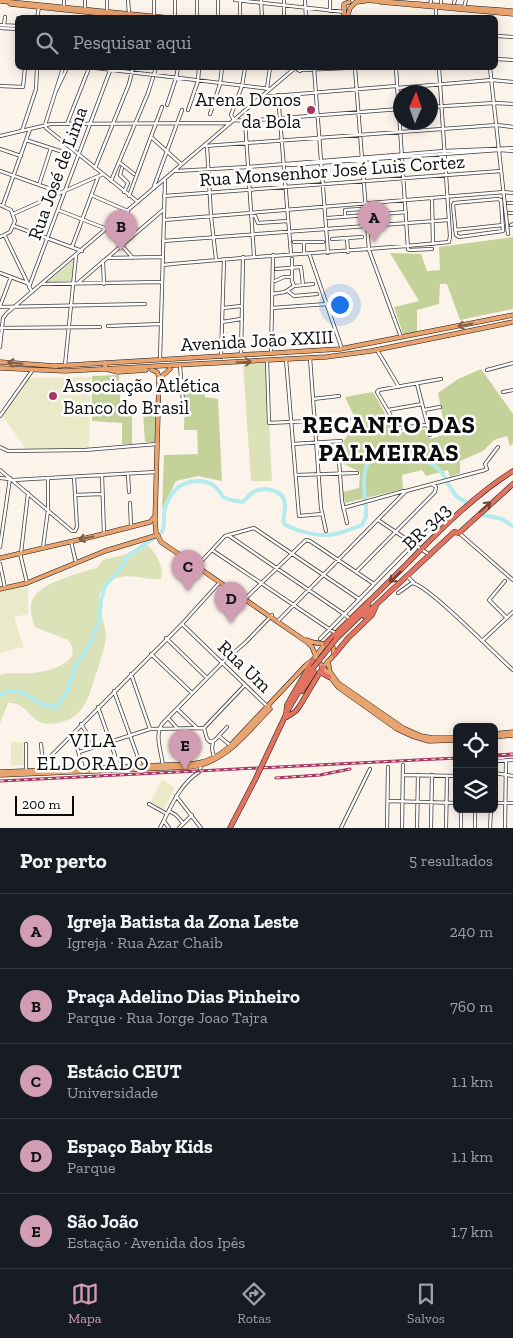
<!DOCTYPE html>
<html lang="pt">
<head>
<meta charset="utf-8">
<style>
  body { margin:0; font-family:"Zilla Slab",serif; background:#242831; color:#f1f3f6 }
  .controls { position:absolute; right:15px; bottom:15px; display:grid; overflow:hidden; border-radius:8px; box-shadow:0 2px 12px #0003 }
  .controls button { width:45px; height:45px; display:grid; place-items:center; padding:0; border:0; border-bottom:1px solid #363941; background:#171b24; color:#f1f3f6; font:25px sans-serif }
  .compass { position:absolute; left:393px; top:85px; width:45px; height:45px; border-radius:50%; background:#171b24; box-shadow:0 2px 12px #0003; rotate:2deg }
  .scale { position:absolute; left:15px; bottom:12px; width:59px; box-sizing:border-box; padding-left:5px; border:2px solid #0a0a0a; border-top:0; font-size:14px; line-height:18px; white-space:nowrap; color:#0a0a0a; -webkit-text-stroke:4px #fff; paint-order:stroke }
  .you { position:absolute; left:339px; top:304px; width:18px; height:18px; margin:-12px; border:4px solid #fff; border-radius:50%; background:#1a73e8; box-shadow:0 0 0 8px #1a73e833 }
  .badge { display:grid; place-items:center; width:32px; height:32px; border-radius:50%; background:#d19db2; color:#111; font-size:16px; font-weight:700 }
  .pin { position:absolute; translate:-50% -41px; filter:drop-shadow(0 1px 2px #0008) }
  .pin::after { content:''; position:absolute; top:26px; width:18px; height:15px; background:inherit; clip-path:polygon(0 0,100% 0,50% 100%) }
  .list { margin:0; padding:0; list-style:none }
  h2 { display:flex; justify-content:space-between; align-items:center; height:65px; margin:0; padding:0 20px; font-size:21px }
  h2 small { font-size:16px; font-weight:400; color:#9ea1a6 }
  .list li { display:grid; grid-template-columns:32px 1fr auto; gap:15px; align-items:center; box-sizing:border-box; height:75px; padding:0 20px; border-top:1px solid #363941 }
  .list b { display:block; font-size:19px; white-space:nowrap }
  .list p { margin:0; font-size:16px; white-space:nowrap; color:#9ea1a6 }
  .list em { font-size:16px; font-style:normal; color:#9ea1a6 }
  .icon { flex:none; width:28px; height:28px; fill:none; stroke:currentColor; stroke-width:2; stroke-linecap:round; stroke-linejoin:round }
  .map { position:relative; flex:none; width:513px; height:828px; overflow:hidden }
  .search { position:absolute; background:#171b24; box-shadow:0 2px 12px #0003; left:15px; right:15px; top:15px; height:55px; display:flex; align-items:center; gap:12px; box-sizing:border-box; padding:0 18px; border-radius:8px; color:#9ea1a6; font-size:19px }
  .sheet { height:440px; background:#171b24 }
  nav { display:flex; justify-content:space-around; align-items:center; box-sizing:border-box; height:70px; border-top:1px solid #363941; background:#171b24; font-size:14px; color:#9ea1a6 }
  nav a { display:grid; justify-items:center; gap:2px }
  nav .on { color:#d19db2 }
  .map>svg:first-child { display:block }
</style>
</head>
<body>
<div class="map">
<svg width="513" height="828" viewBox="0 0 513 828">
  <rect width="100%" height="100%" fill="#fcf3ea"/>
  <path fill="#dbe2b8" d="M74 260 72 283H45Z
    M266 363 272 481H251L243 365Z
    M146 545C155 549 165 569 161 579 143 581 126 570 109 582 89 597 105 616 106 635 106 646 101 657 98 668 90 690 87 718 58 723 27 729 31 701 8 703L0 723V675C10 672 21 674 31 673 48 672 86 662 68 640L35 627C22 595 41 587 67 577 77 574 87 570 97 568L102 561 106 559 124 555Z"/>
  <path fill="#c4d199" d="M513 237V309L460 320 447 284H440L439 304 417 310V332L403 334 394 307 419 301 390 253 421 254 427 271 440 270 439 247Z
    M481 369 513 414V443L510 446 507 436 494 440 483 451 460 461V473L450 477 448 470 426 476 422 470 402 475 403 489 345 503 343 492 359 488 360 472 342 463 341 446 356 420 345 397 373 392 396 433 425 429 430 439 446 434 438 393 458 379Z
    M119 375 121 413H132V444H122V423L92 421V376Z
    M185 387H204L205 397 218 399 222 481 198 476 176 481 162 509 164 455 198 454 197 430H184Z
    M156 411 155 442H145L143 413Z"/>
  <path fill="#eaeac9" d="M91 377 89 449H26L2 415 29 378Z
    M28 585V614L14 617 24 647 0 653V592Z
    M11 742H23L24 765H11Z
    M162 780 175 787 164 810 150 803Z"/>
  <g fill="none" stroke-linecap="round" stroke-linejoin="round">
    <path stroke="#b4ebee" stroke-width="4" d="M447 482 456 496 467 503
      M365 500C364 486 362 471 370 459 383 439 437 458 446 479
      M483 515 502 519 513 526
      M162 532C166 525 163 520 164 513 167 495 179 481 198 481 210 481 217 486 223 497L231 500 243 502C246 499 249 495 252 493 262 486 284 489 285 504 286 511 282 517 284 524 294 530 315 536 327 535 338 535 352 529 362 525L366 517V503
      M0 695C19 683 28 699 44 705 47 706 52 706 56 707L67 691 76 665 91 642 99 621 101 600 105 586 117 573 128 556 154 538"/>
    <g stroke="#3d3d3d" stroke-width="4">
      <path id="minor" d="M64 0V6
        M85 0V8
        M107 0V11
        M128 0 129 13
        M154 0V16
        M175 0V18
        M197 0V18
        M218 0V18
        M235 0 345 12
        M240 0V18
        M261 0 262 18
        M284 0V18
        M305 0 306 18
        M330 0V11
        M441 3V0
        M454 3 455 0
        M430 6 431 0
        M464 7 466 0
        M436 8V18
        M37 18 39 7
        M368 18H384
        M0 25 18 26
        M4 25 5 17
        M17 26 18 18
        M0 28 18 29
        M496 36 513 37
        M496 59 513 60
        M96 68 270 89
        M245 68 242 86 231 115 234 120 245 121 400 109
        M299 68 298 70 300 71
        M314 68 328 253
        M355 68 369 250 401 337
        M396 68 408 249 409 250 432 249
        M490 68 508 234
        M301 70 347 68
        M0 86 23 87 25 68
        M267 88 270 68
        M397 88 492 80 513 82
        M56 91 67 68
        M278 95 291 254
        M262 97 396 86
        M167 105 176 78 178 68
        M430 107 494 103 513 104
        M188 110 198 81 199 68
        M210 114 220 84 222 68
        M245 121 254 256
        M67 124 89 68
        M45 125 46 128 138 202
        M45 125 63 68
        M22 131 36 89 37 68
        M0 136 51 124 230 123
        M151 137 181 164
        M26 140 60 151
        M205 146 442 129 497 125 513 127
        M207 146 211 216 216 259
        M0 149 21 156
        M119 162 134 174
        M284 164 290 165 499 150 513 151
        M95 168 129 84 133 68
        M122 168 120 175 128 183 124 192
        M0 171 59 192
        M176 171 248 167 444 151 513 148
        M111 181 148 93 156 68
        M39 185 51 148
        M153 189 182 110
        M91 195 128 211
        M129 196 162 107
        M164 196 501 171
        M432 199 433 244
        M498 199 501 200 503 231 459 237 456 235 453 205 454 203Z
        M508 203H513
        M0 205 11 210 15 221 10 232 0 237
        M3 205 30 129
        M58 210 107 229 133 258
        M509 213H513
        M13 214 103 174
        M370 215 406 212
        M251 216H255L258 223 288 221
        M345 217V210L362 209
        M328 218 367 215
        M164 220 504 192 513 193
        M511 225 513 224
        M14 226 82 251
        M455 230 503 225
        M5 236 32 292
        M347 238 348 252
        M332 239 362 237
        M163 241 449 220
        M294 242H323
        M304 242V253
        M72 247 98 177
        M309 253 342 349
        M107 258 163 257
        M292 259V281L294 286
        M103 261 104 284
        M163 265C258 255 353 252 449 242L450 236 439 68
        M276 269 301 267 303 285
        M0 273 27 283
        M275 281 284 277H292
        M78 283 163 210
        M42 284 162 282
        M29 287 111 68
        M288 291 294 296 317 294
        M272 294 285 292 294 286 313 284
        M0 306 11 277
        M0 307 145 304
        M223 308 241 306
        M272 308 327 304
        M222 322 241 319
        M108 326 161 324
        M0 328 100 327
        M0 347 3 318 7 313 295 68
        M377 350 399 387
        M271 354 273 255
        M241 355 243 257
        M221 357 224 259
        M310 358 321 508 326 531
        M286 359 299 516 322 514
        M160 360 165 180
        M267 360 269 423 349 419
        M65 365 76 256
        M180 366 184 413
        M487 370 513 363
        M417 384 430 435
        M503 392 513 390
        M313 399 339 396
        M388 410 422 404
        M424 410 440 407
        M0 416 32 371
        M427 425 398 428 377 392 379 390 441 379
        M293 444 341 441
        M0 447 8 451 85 450 157 444
        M338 448 342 501 347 523
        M0 470 72 531H75L77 527 74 477
        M128 474 129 492
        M102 475 104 534
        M296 475 357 473
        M0 478 9 479
        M13 480 156 472
        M75 495 102 494
        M130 503 131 526
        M343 508 404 491
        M378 520 427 553
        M459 533 513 580
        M228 535 344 614 350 619
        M71 541 76 563
        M0 547 10 478
        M43 548 48 510V478
        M212 550 335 633
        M20 553 27 583
        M21 553 28 493
        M0 564 5 588
        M197 566 225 536 254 528 359 599
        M356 572 435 492 436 487 432 484
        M407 576 414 583
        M505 581 489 600 507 618
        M398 593 412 583C427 584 497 656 513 670
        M246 598 306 540 310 541 374 584
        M277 622 406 491 485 470 487 469 485 464 498 447
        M182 624 267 706
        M166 638 207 678
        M320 639 438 519
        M482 641 513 612
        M151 654 192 693
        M131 674 150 729
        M114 691 141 766
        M98 707 119 767
        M177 709 196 727
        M168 718 177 728
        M81 724 95 746
        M204 728 207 739 210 742 215 740 227 727
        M73 733 83 768
        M219 736 231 746
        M213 741 212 749 214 757
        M26 744V771
        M41 744 43 765
        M79 752 150 729 204 728 245 685
        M494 761 513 760
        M163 767C162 753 154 736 162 724L223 662 246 642 272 615
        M37 770 182 624 220 582
        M494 773 513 776
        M403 775 457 776
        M176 796 201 828
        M388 801 457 803
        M494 803H513
        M149 804 167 814
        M169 811 176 815 183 823
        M164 821 169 828
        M160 828C171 807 179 785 199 772L201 766
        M179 828 192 815
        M341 828 370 769
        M387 828 388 767
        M402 828 403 765
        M417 828 418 775
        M431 828 432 775
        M446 828 447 776
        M461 828V809
        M475 828V809
        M490 828 491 809
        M505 828 506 760"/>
    </g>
    <g stroke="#1b1b1b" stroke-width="5">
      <path id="major" d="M363 0 513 11
        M0 1 170 18
        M381 2 513 14
        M10 4 142 18
        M351 7 356 2 365 1
        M344 18V4L349 2
        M347 18 350 8
        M0 362 55 366 340 349 513 315
        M107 363 105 366 106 369 118 372 146 370
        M0 368 65 371 326 357 371 351 513 322
        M152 370 157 372 159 377 155 521 156 532 161 542 307 642 312 647 318 661 338 687 397 729 412 736 429 741 457 740
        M161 377 170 369
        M0 558 95 536 150 522 155 516
        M0 589 27 583 105 551 158 535
        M307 640C316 645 326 642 333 647L334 655 323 667
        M328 661 330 672 338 683 403 728 421 736 433 738H457
        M494 734 513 732
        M494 737 513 735
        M0 772 189 764C205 763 217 758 229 747L306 665 313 660 325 644
        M0 775 189 767C225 764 246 733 270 709L268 707"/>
    </g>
    <g stroke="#1b1b1b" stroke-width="5.5">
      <path id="highway" d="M364 616 454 532 459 533 513 484
        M336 639 367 609 369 601C414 559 461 503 513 471
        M325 644 368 602
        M334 655 349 637 372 615 376 606
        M319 674 322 673 329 677
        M302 691 314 672
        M286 714 287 705 313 660
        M287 717 296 711 299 707 323 667
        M264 761 289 708 313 668
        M230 828 256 778"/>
    </g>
    <use href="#minor" stroke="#fff" stroke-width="2.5"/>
    <use href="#major" stroke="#e8a36e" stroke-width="4"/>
    <use href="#highway" stroke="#e37361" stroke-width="4.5"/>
    <path stroke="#a9345f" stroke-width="1" d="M494 757 513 756"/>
    <g stroke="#a9345f" stroke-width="3">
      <path id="rail" d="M494 755 513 754
        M276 778 320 775 350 769
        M0 781 457 758"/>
    </g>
    <use href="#rail" stroke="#fff" stroke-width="1" stroke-dasharray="4" stroke-linecap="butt"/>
    <g stroke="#1b1b1b" stroke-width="5.5" stroke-linecap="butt">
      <path id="highway-bridge" d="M313 668 336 639
        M256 778 264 761"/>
    </g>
    <use href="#highway-bridge" stroke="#e37361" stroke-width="4.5"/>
  </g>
  <defs><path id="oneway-shaft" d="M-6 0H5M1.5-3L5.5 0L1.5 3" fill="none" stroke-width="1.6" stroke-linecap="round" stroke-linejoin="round" transform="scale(1.25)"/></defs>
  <g stroke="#845e41">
    <use href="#oneway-shaft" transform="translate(465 325) rotate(168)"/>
    <use href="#oneway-shaft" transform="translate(244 362) rotate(-3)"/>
    <use href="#oneway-shaft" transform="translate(15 363) rotate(-175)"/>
    <use href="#oneway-shaft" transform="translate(86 538) rotate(168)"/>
  </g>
  <g stroke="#763e36">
    <use href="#oneway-shaft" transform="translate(485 507) rotate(-43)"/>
    <use href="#oneway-shaft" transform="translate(395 577) rotate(136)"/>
  </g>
  <g fill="#a9345f" stroke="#fff" stroke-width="2">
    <circle cx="311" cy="110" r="5"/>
    <circle cx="53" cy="396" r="5"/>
  </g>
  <g text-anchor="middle" stroke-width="5" stroke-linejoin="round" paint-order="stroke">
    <g font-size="19" fill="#0a0a0a" stroke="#fff" text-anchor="end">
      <text x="301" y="106">Arena Donos<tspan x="301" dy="22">da Bola</tspan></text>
      <text x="63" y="392" text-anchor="start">Associação Atlética<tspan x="63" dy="22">Banco do Brasil</tspan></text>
    </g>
    <g font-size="19" fill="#0a0a0a" stroke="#fff">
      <text transform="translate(332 170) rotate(-4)" y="7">Rua Monsenhor José Luis Cortez</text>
      <text transform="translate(57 173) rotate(-70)" y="7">Rua José de Lima</text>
      <text transform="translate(257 340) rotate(-3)" y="7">Avenida João XXIII</text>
      <text transform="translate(426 526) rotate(-44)" y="7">BR-343</text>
      <text transform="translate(245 666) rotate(44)" y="7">Rua Um</text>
    </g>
    <g font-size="20" letter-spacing="1" fill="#0a0a0a" stroke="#fff">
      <text x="93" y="747">VILA<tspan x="93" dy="23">ELDORADO</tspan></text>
    </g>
    <g font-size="24" font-weight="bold" letter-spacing="1" fill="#0a0a0a" stroke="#fff">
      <text x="389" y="433">RECANTO DAS<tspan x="389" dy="28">PALMEIRAS</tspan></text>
    </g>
  </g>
</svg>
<div class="controls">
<button><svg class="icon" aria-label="locate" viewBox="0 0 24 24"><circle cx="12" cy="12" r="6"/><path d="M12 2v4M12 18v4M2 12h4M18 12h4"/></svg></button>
<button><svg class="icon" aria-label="layers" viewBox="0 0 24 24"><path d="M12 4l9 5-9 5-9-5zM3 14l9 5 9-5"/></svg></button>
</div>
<svg class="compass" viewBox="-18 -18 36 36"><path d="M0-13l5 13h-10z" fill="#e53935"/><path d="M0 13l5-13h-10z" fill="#9ea1a6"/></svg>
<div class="scale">200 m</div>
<div class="you"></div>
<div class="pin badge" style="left:374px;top:242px">A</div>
<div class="pin badge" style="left:121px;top:251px">B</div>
<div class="pin badge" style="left:188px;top:591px">C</div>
<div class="pin badge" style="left:231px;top:623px">D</div>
<div class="pin badge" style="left:185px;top:770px">E</div>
<div class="search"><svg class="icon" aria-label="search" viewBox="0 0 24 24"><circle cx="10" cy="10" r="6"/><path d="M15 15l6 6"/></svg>Pesquisar aqui</div>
</div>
<section class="sheet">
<h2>Por perto<small>5 resultados</small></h2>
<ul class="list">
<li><span class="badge">A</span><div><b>Igreja Batista da Zona Leste</b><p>Igreja · Rua Azar Chaib</p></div><em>240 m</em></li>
<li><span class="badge">B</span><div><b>Praça Adelino Dias Pinheiro</b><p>Parque · Rua Jorge Joao Tajra</p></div><em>760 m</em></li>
<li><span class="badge">C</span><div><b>Estácio CEUT</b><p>Universidade</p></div><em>1.1 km</em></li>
<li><span class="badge">D</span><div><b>Espaço Baby Kids</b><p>Parque</p></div><em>1.1 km</em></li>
<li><span class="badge">E</span><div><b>São João</b><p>Estação · Avenida dos Ipês</p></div><em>1.7 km</em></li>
</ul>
</section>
<nav>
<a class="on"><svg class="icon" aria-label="map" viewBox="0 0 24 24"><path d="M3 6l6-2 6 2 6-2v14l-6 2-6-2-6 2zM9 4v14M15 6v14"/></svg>Mapa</a>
<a><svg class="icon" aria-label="directions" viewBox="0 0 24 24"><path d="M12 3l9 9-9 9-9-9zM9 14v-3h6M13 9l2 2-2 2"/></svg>Rotas</a>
<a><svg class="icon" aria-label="saved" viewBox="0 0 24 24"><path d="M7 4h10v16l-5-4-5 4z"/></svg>Salvos</a>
</nav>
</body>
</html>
